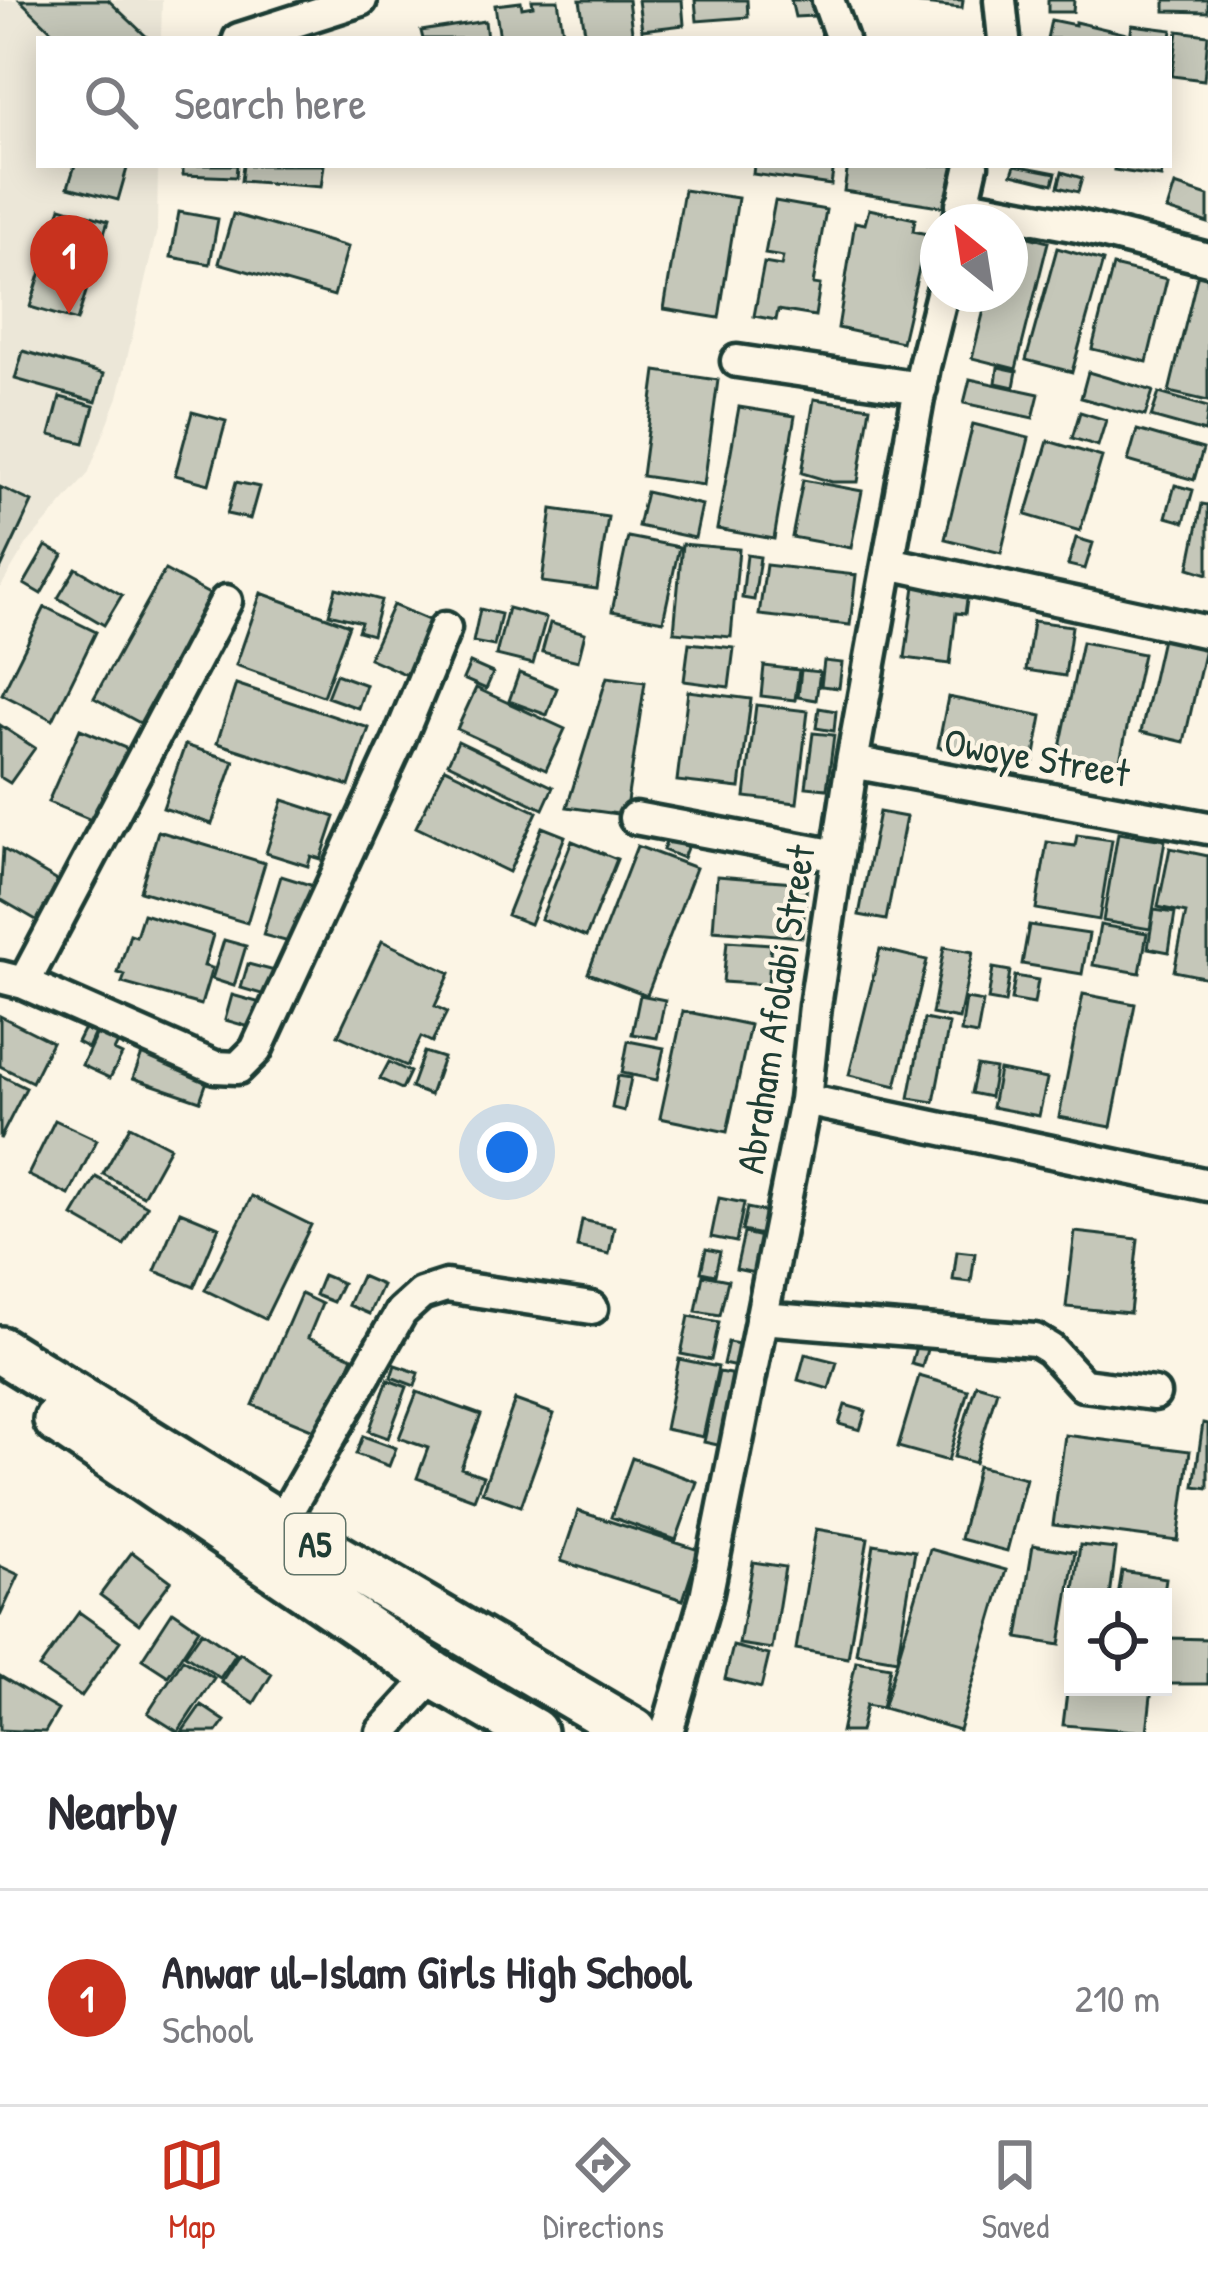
<!DOCTYPE html>
<html lang="en">
<head>
<meta charset="utf-8">
<style>
  body { margin:0; font-family:"Patrick Hand",sans-serif; background:#f2f2f3; color:#2b2b33 }
  .controls { position:absolute; right:36px; bottom:36px; display:grid; overflow:hidden; border-radius:0px; box-shadow:0 6px 30px #0003 }
  .controls button { width:108px; height:108px; display:grid; place-items:center; padding:0; border:0; border-bottom:3px solid #e1e1e2; background:#fff; color:#2b2b33; font:60px sans-serif }
  .compass { position:absolute; left:920px; top:204px; width:108px; height:108px; border-radius:50%; background:#fff; box-shadow:0 6px 30px #0003; rotate:330deg }
  .you { position:absolute; left:507px; top:1152px; width:42px; height:42px; margin:-30px; border:9px solid #fff; border-radius:50%; background:#1a73e8; box-shadow:0 0 0 18px #1a73e833 }
  .badge { display:grid; place-items:center; width:78px; height:78px; border-radius:50%; background:#c8321e; color:#fff; font-size:39px; font-weight:700 }
  .pin { position:absolute; translate:-50% -99px; filter:drop-shadow(0 3px 6px #0008) }
  .pin::after { content:''; position:absolute; top:63px; width:42px; height:36px; background:inherit; clip-path:polygon(0 0,100% 0,50% 100%) }
  .list { margin:0; padding:0; list-style:none }
  h2 { display:flex; justify-content:space-between; align-items:center; height:156px; margin:0; padding:0 48px; font-size:51px }
  h2 small { font-size:39px; font-weight:400; color:#7c7c81 }
  .list li { display:grid; grid-template-columns:78px 1fr auto; gap:36px; align-items:center; box-sizing:border-box; height:216px; padding:0 48px; border-top:3px solid #e1e1e2 }
  .list b { display:block; font-size:45px; white-space:nowrap }
  .list p { margin:0; font-size:39px; white-space:nowrap; color:#7c7c81 }
  .list em { font-size:39px; font-style:normal; color:#7c7c81 }
  .icon { flex:none; width:66px; height:66px; fill:none; stroke:currentColor; stroke-width:2; stroke-linecap:round; stroke-linejoin:round }
  .map { position:relative; flex:none; width:1208px; height:1732px; overflow:hidden }
  .search { position:absolute; background:#fff; box-shadow:0 6px 30px #0003; left:36px; right:36px; top:36px; height:132px; display:flex; align-items:center; gap:30px; box-sizing:border-box; padding:0 42px; border-radius:0px; color:#7c7c81; font-size:45px }
  .sheet { height:372px; background:#fff }
  nav { display:flex; justify-content:space-around; align-items:center; box-sizing:border-box; height:168px; border-top:3px solid #e1e1e2; background:#fff; font-size:33px; color:#7c7c81 }
  nav a { display:grid; justify-items:center; gap:6px }
  nav .on { color:#c8321e }
  .map>svg:first-child { display:block }
</style>
</head>
<body>
<div class="map">
<svg width="1208" height="1732" viewBox="0 0 1208 1732">
  <rect width="100%" height="100%" fill="#fcf5e5"/>
  <filter id="ink" filterUnits="userSpaceOnUse"><feTurbulence type="fractalNoise" baseFrequency=".00833" numOctaves="2"/><feDisplacementMap in="SourceGraphic" scale="24" xChannelSelector="R" yChannelSelector="G"/><feConvolveMatrix kernelMatrix="1 2 1 2 8 2 1 2 1" color-interpolation-filters="sRGB"/></filter>
  <g filter="url(#ink)">
    <path fill="#ece7d8" d="M0 0H162L161 39H39V165H158L157 230 118 397 88 474 26 545 0 588Z"/>
    <path fill="#c5c7b9" stroke="#1f3d34" stroke-width="3" d="M20 0H108L149 39H60Z
      M532 0H558L564 39H500L495 5 521 2 522 8 533 6Z
      M580 0H628L633 39H586Z
      M638 0H682L684 25 642 30Z
      M695 0H747L748 17 697 21Z
      M791 0H814V16L795 17Z
      M883 0H963L962 8Z
      M1048 0H1074L1073 12H1048Z
      M1165 0H1208V12L1165 11Z
      M1051 20 1075 25V22L1127 34 1125 39H1047Z
      M485 21 487 39H423L421 31Z
      M1132 25 1172 30 1169 52V39H1130Z
      M1178 31 1208 35 1204 80 1172 76Z
      M75 165H128L118 200 68 187Z
      M183 165H237L236 177 183 175Z
      M243 165H324L321 187 241 181Z
      M754 165H834L831 185 753 174Z
      M848 165H959L952 208 844 191Z
      M1015 165 1056 173 1053 184 1012 174Z
      M1115 165H1163L1161 177 1114 170Z
      M1062 172 1082 178 1078 192 1058 187Z
      M1175 185 1208 196V223L1167 210Z
      M684 190 738 198 719 318 664 309Z
      M775 201 826 210 813 284 820 285 815 316 778 310 776 320 754 316 764 263 781 266 783 257 765 254Z
      M61 207 108 221 77 321 30 307Z
      M869 209 915 219 913 231 927 234 902 342 838 328 855 222 865 224Z
      M179 212 218 219 210 264 171 257Z
      M233 214 348 247 334 296 219 263Z
      M1010 232 1048 242 1016 369 972 358 988 294H1010Z
      M1057 248 1103 261 1072 372 1026 360Z
      M1113 266 1167 279 1147 362 1092 349Z
      M1198 273 1208 275V401L1169 392Z
      M23 351 104 374 96 402 15 379Z
      M998 367 1017 371 1014 387 996 383Z
      M656 371 718 380 704 485 642 476Z
      M1088 372 1153 391 1145 416 1081 398Z
      M970 379 1039 394 1033 418 964 403Z
      M1159 393 1208 407 1205 432 1151 417Z
      M60 397 94 406 84 443 50 435Z
      M814 399 870 407 858 482H832L802 473Z
      M739 407 795 416 774 539 717 529Z
      M192 412 226 421 209 484 175 475Z
      M1080 412 1106 420 1098 446 1072 438Z
      M973 424 1029 438 1001 553 945 539Z
      M1137 430 1203 449 1194 480 1128 461Z
      M1048 441 1102 457 1080 531 1026 515Z
      M803 480 862 491 851 548 792 537Z
      M236 482 259 487 250 519 227 514Z
      M1175 485 1193 490 1184 522 1166 517Z
      M0 487 32 502 0 570Z
      M646 492 702 505 695 538 638 526Z
      M1202 504 1208 505V574L1189 568Z
      M552 509 608 517 597 589 542 582Z
      M628 537 679 547 663 621 612 611Z
      M1076 538 1093 543 1085 569 1068 565Z
      M682 544 739 549 731 637 674 632Z
      M46 546 63 555 41 594 24 584Z
      M747 555 760 557 754 600 742 598Z
      M766 565 856 575 850 625 759 615Z
      M76 568 122 595 104 625 58 598Z
      M165 570 211 595 140 723 94 698Z
      M916 579 969 586 965 614 956 613 950 664 905 658Z
      M336 588 381 600 372 635 358 631 361 622 329 614Z
      M261 593 349 625 323 696 236 665Z
      M393 605 438 624 414 678 369 658Z
      M45 607 96 632 53 720 2 694Z
      M508 608 546 618 533 664 496 655Z
      M480 609 501 614 494 646 473 642Z
      M1033 621 1072 626 1065 676 1026 670Z
      M550 623 585 633 578 661 542 652Z
      M1162 639 1205 649 1184 742 1141 732Z
      M1082 642 1143 654 1117 774 1057 762Z
      M689 643 734 648 729 687 684 681Z
      M824 661 842 663 839 688 821 686Z
      M470 663 493 673 486 689 463 679Z
      M764 666 799 670 795 700 761 696Z
      M801 670 820 672 816 700 798 697Z
      M519 673 557 688 547 715 509 701Z
      M336 674 366 685 358 708 327 697Z
      M607 677 645 682 625 815 567 807Z
      M236 684 369 728 349 786 217 743Z
      M476 688 565 729 546 770 457 729Z
      M688 691 751 699 740 788 677 781Z
      M948 697 1042 716 1033 766 938 747Z
      M756 705 808 711 797 803 745 797Z
      M819 708 836 711 834 731 816 728Z
      M0 725 35 748 10 783 0 777Z
      M80 729 135 752 103 825 48 802Z
      M813 733 834 735 827 789 806 787Z
      M458 741 553 787 543 809 448 763Z
      M185 745 234 761 212 824 163 808Z
      M445 768 537 812 509 872 416 827Z
      M283 800 335 817 321 859 311 856 308 866 266 853Z
      M879 812 906 817 886 920 859 915Z
      M542 827 565 836 530 924 507 915Z
      M672 827 692 835 683 858 663 850Z
      M158 831 265 863 247 923 140 891Z
      M1118 833 1165 840 1150 929 1103 921Z
      M1077 835 1112 840 1099 920 1036 909 1047 842 1075 846Z
      M572 841 617 859 586 937 541 919Z
      M637 846 696 868 647 995 588 973Z
      M1170 848 1208 856V978L1174 971 1186 913 1158 907Z
      M3 849 68 887 45 925 0 899Z
      M281 876 317 887 300 945 263 935Z
      M717 876 807 883 802 937 713 930Z
      M1154 910 1175 913 1169 952 1148 948Z
      M143 914 213 935 204 966 212 968 201 1005 122 983 125 975 118 973 130 934 136 936Z
      M1029 925 1089 934 1082 974 1022 964Z
      M1100 925 1147 933 1140 973 1093 965Z
      M224 940 246 946 234 986 212 979Z
      M382 941 450 973 435 1006 447 1012 432 1042 421 1037 407 1066 338 1035Z
      M727 941 771 944 768 985 723 982Z
      M944 947 973 952 959 1019 932 1014Z
      M880 949 927 960 896 1086 849 1075Z
      M248 964 275 971 268 996 241 988Z
      M993 968 1010 971 1005 1003 988 1000Z
      M1015 976 1038 980 1034 1004 1011 1000Z
      M1083 994 1135 1004 1111 1127 1059 1117Z
      M232 995 268 1005 260 1030 225 1020Z
      M640 995 665 1000 657 1038 632 1034Z
      M966 999 983 1002 977 1035 961 1032Z
      M683 1011 750 1025 727 1132 660 1118Z
      M91 1014 101 1019 88 1048 77 1042Z
      M0 1016 52 1042 32 1082 0 1066Z
      M924 1019 949 1024 934 1102 909 1098Z
      M102 1022 123 1033 114 1051 122 1055 110 1078 82 1065Z
      M628 1041 664 1048 657 1080 622 1073Z
      M145 1046 211 1070 200 1101 133 1078Z
      M424 1052 443 1058 430 1095 411 1088Z
      M389 1062 410 1072 402 1089 380 1079Z
      M977 1066 995 1069 990 1097 971 1093Z
      M999 1070 1047 1079 1039 1116 992 1107Z
      M0 1075 26 1088 0 1139Z
      M618 1076 631 1078 624 1111 612 1108Z
      M55 1120 97 1140 69 1195 28 1175Z
      M130 1126 170 1147 143 1196 103 1174Z
      M96 1177 147 1206 124 1245 73 1216Z
      M252 1196 311 1225 265 1319 205 1290Z
      M719 1198 744 1203 736 1242 711 1237Z
      M747 1208 771 1213 767 1236 742 1231Z
      M180 1211 219 1227 194 1287 155 1271Z
      M582 1220 614 1227 609 1254 577 1247Z
      M1075 1232 1138 1239 1130 1313 1066 1307Z
      M744 1233 766 1238 759 1274 736 1269Z
      M706 1249 720 1252 715 1275 701 1272Z
      M957 1251 975 1253 971 1282 953 1280Z
      M323 1275 342 1283 333 1302 315 1295Z
      M703 1275 728 1280 720 1315 696 1311Z
      M361 1276 382 1285 369 1314 348 1305Z
      M301 1294 322 1304 308 1338 353 1357 321 1433 253 1405Z
      M689 1316 719 1322 711 1360 681 1354Z
      M728 1342 751 1346 746 1369 723 1364Z
      M917 1343 928 1346 922 1367 911 1364Z
      M805 1354 837 1362 829 1389 798 1380Z
      M679 1359 718 1367 703 1437 665 1429Z
      M395 1365 419 1373 415 1386 391 1377Z
      M719 1372 741 1376 727 1447 704 1442Z
      M919 1376 968 1390 948 1461 898 1447Z
      M388 1380 407 1387 388 1438 369 1431Z
      M976 1384 997 1390 975 1463 954 1457Z
      M417 1392 481 1415 461 1468 483 1476 474 1499 417 1478 428 1448 399 1438Z
      M515 1400 554 1414 521 1506 482 1492Z
      M845 1405 866 1411 860 1430 839 1424Z
      M1203 1423 1208 1424V1488L1194 1486Z
      M1065 1435 1190 1451 1178 1541 1053 1525Z
      M363 1436 396 1448 389 1466 356 1454Z
      M632 1458 697 1482 676 1540 611 1517Z
      M978 1466 1026 1478 1007 1551 960 1539Z
      M578 1511 699 1550 683 1600 561 1561Z
      M816 1529 868 1538 848 1658 796 1649Z
      M874 1544 915 1551 897 1660 856 1653Z
      M1033 1545 1075 1552 1060 1645 1018 1638Z
      M1080 1545 1116 1549 1110 1597H1073Z
      M930 1549 1006 1570 959 1730 883 1708Z
      M132 1552 171 1581 139 1624 100 1595Z
      M753 1562 785 1567 772 1649 739 1644Z
      M0 1566 19 1575 0 1616Z
      M1122 1571 1166 1578 1163 1600V1597H1118Z
      M173 1611 199 1629 168 1676 142 1659Z
      M79 1612 120 1641 81 1697 39 1668Z
      M202 1631 236 1654 220 1678 185 1655Z
      M1169 1638 1208 1639V1684H1168Z
      M1073 1644V1687H1152L1147 1732 1063 1725Z
      M733 1646 769 1655 761 1688 725 1679Z
      M240 1653 272 1674 254 1703 221 1682Z
      M183 1659 214 1678 178 1732 148 1713Z
      M856 1661 890 1667 882 1708 866 1705 860 1732H841Z
      M0 1676 58 1710 45 1732 0 1730Z
      M201 1705 225 1721 217 1732H182Z"/>
    <g fill="none" stroke-linecap="round" stroke-linejoin="round">
      <g stroke="#1f3d34" stroke-width="39">
        <path id="minor" d="M828 0 842 39
          M1000 0 1004 39
          M239 39 361 0
          M962 204 1078 226 1208 259
          M959 222 972 165
          M737 361 921 388
          M889 563 1208 632
          M852 762 1208 828
          M635 818 837 856
          M0 977 24 983 215 1067 238 1068 256 1050 399 740 445 628
          M24 983 226 601
          M805 1100 1208 1185
          M761 1318 1035 1340 1050 1349 1083 1385 1154 1394
          M280 1524 401 1312 421 1294 446 1286 592 1308
          M382 1732 434 1675
          M667 1732 706 1597 805 1100 815 1006 852 762 924 366 942 294"/>
      </g>
      <g stroke="#1f3d34" stroke-width="54">
        <path id="highway" d="M0 1350 280 1524 634 1732
          M57 1420 434 1675 533 1732"/>
      </g>
      <use href="#minor" stroke="#fcf5e5" stroke-width="30"/>
      <use href="#highway" stroke="#fcf5e5" stroke-width="45"/>
    </g>
  </g>
  <g text-anchor="middle" stroke-width="9" stroke-linejoin="round" paint-order="stroke">
    <rect fill="#fcf5e5" stroke="#617469" stroke-width="3" x="285" y="1514" width="60" height="60" rx="9"/>
    <g font-size="36" font-weight="bold" fill="#1f3d34">
      <text x="315" y="1557">A5</text>
    </g>
    <g font-size="39" fill="#1f3d34" stroke="#fcf5e5">
      <text transform="translate(1037 757) rotate(10)" y="14">Owoye Street</text>
      <text transform="translate(775 1009) rotate(-81)" y="14">Abraham Afolabi Street</text>
    </g>
  </g>
</svg>
<div class="controls">
<button><svg class="icon" aria-label="locate" viewBox="0 0 24 24"><circle cx="12" cy="12" r="6"/><path d="M12 2v4M12 18v4M2 12h4M18 12h4"/></svg></button>
</div>
<svg class="compass" viewBox="-18 -18 36 36"><path d="M0-13l5 13h-10z" fill="#e53935"/><path d="M0 13l5-13h-10z" fill="#7c7c81"/></svg>
<div class="you"></div>
<div class="pin badge" style="left:69px;top:314px">1</div>
<div class="search"><svg class="icon" aria-label="search" viewBox="0 0 24 24"><circle cx="10" cy="10" r="6"/><path d="M15 15l6 6"/></svg>Search here</div>
</div>
<section class="sheet">
<h2>Nearby<small></small></h2>
<ul class="list">
<li><span class="badge">1</span><div><b>Anwar ul-Islam Girls High School</b><p>School</p></div><em>210 m</em></li>
</ul>
</section>
<nav>
<a class="on"><svg class="icon" aria-label="map" viewBox="0 0 24 24"><path d="M3 6l6-2 6 2 6-2v14l-6 2-6-2-6 2zM9 4v14M15 6v14"/></svg>Map</a>
<a><svg class="icon" aria-label="directions" viewBox="0 0 24 24"><path d="M12 3l9 9-9 9-9-9zM9 14v-3h6M13 9l2 2-2 2"/></svg>Directions</a>
<a><svg class="icon" aria-label="saved" viewBox="0 0 24 24"><path d="M7 4h10v16l-5-4-5 4z"/></svg>Saved</a>
</nav>
</body>
</html>
